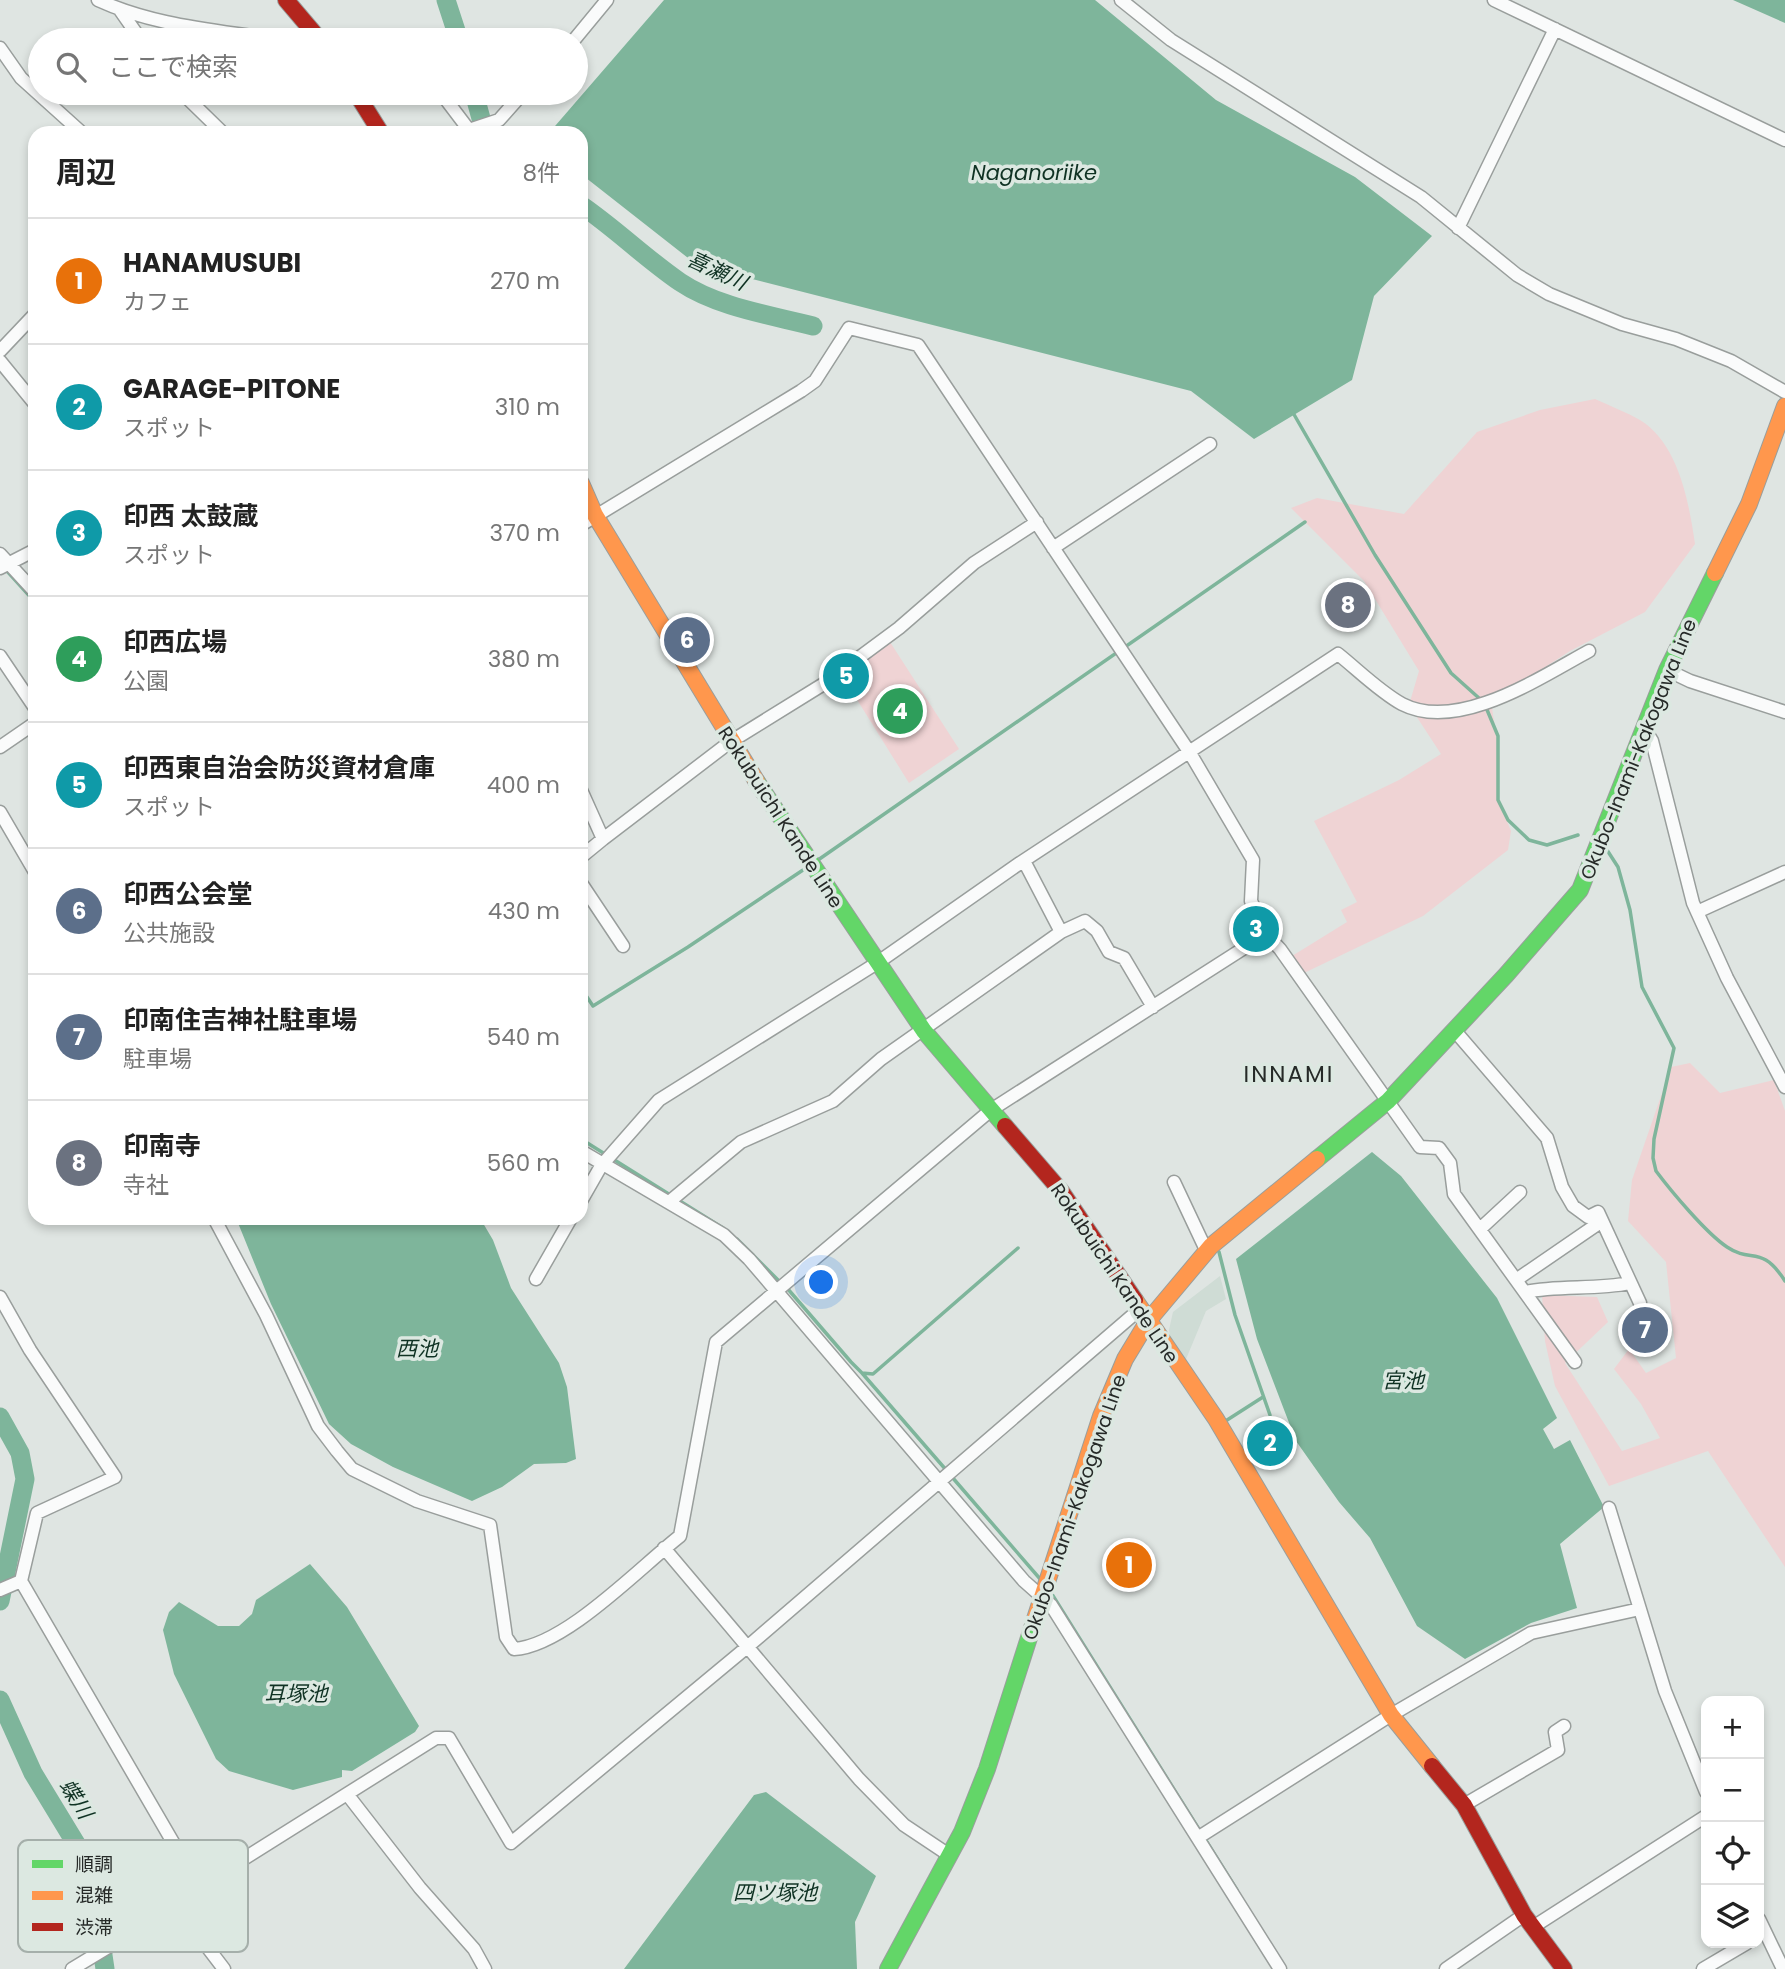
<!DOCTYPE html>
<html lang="ja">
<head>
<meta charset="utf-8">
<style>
  body { margin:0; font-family:Poppins,"Noto Sans JP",sans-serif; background:#f2f2f2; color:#222 }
  .controls { position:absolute; right:21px; bottom:21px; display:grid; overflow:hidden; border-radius:14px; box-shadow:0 4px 10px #0003 }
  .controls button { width:63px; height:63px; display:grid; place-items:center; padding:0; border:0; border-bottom:2px solid #e0e0e0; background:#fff; color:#222; font:35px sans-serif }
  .you { position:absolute; left:822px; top:1283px; width:24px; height:24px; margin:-18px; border:5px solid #fff; border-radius:50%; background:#1a73e8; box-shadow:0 0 0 10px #1a73e833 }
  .badge { display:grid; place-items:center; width:46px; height:46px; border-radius:50%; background:#0f766e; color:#fff; font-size:23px; font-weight:700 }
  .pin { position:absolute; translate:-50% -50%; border:4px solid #fff; box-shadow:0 2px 7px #0006 }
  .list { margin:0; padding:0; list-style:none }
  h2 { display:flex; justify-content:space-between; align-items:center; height:91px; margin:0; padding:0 28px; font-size:30px }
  h2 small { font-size:23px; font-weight:400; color:#767676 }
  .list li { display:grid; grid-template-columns:46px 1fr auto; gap:21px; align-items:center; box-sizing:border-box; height:126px; padding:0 28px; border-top:2px solid #e0e0e0 }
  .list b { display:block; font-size:26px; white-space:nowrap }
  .list p { margin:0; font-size:23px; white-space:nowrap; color:#767676 }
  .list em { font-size:23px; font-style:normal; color:#767676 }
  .icon { flex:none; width:38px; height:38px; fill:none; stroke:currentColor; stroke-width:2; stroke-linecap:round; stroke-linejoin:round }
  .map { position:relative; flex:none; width:1785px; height:1969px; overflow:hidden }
  .search { position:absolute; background:#fff; box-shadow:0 4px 10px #0003; left:28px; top:28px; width:560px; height:77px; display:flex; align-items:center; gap:18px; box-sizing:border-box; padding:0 24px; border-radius:38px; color:#767676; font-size:26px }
  .panel { position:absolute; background:#fff; box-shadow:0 4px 10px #0003; left:28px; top:126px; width:560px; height:1099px; border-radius:21px }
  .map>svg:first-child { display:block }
</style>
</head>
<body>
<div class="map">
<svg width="1785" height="1969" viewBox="0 0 1785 1969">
  <rect width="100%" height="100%" fill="#dfe5e2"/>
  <path fill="#cfdcd5" d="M1220 1276 1226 1299 1206 1311 1184 1364 1171 1342 1169 1330 1173 1312Z"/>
  <path fill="#efd3d4" d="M1595 399C1610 406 1626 412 1640 420 1679 444 1689 503 1695 544L1645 612 1570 651 1491 702 1500 758 1497 797 1511 831 1508 850 1423 916 1304 973 1292 956 1347 922 1341 910 1357 902 1314 821 1399 780 1441 754 1409 705 1419 671 1364 581 1291 508 1317 498 1404 514 1477 432 1540 410Z
    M890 642 959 749 909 783 841 674Z
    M1690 1063 1720 1093 1774 1080 1785 1111V1567L1708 1451 1609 1486 1555 1386 1545 1341 1542 1295 1597 1297 1608 1322 1565 1363 1622 1451 1660 1438 1641 1404 1614 1369 1629 1349 1646 1373 1676 1358 1666 1262 1628 1221 1632 1180 1671 1067Z"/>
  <path fill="#7eb59b" d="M664 0H1095L1216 100 1355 177 1432 236 1374 296 1352 380 1254 439 1191 391 697 265 581 174V133H549Z
    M1733 0H1785V23Z
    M1372 1152 1401 1176 1497 1298 1557 1418 1543 1429 1554 1449 1570 1440 1604 1507 1560 1544 1577 1608 1531 1623 1465 1659 1417 1626 1370 1538 1339 1502 1296 1441 1257 1339 1236 1259Z
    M236 1218H480L493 1240 511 1288 559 1363 567 1387 576 1459 566 1463 534 1464 502 1487 472 1501 393 1467 351 1444 329 1424 271 1304Z
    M310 1564 347 1607 419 1726 415 1732 352 1771 342 1770V1777L293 1790 229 1771 216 1759 174 1674 163 1630 169 1612 179 1602 218 1626H239L252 1614 256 1600Z
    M766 1792 876 1876 855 1922 857 1969H624L754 1795Z"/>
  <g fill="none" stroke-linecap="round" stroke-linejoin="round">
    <path stroke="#7eb59b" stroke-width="3.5" d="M1292 411 1375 555 1451 673 1480 699
      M6 570 35 602
      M1485 705 1498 736V800L1508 820 1529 840 1547 845 1578 835
      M1607 850 1618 867 1630 910 1642 987 1674 1048 1654 1139 1653 1158 1656 1171C1671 1191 1706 1233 1727 1247 1752 1264 1761 1244 1785 1281
      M818 860 1305 522
      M581 988 593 1006 688 947 809 866
      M581 1139 723 1228
      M737 1239 781 1283
      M1219 1252 1235 1315 1270 1415
      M787 1288 851 1362 862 1373 873 1374 1018 1248
      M862 1373 947 1471
      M1224 1422 1263 1397
      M952 1477 1041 1580
      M1050 1591 1237 1890"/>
    <path stroke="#7eb59b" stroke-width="19" d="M446 0 459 40
      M474 93 485 133
      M581 205C616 229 645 258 680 282 717 307 770 315 813 326
      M0 1417 20 1453 25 1479 0 1601
      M0 1700 33 1773 78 1847 94 1894 105 1969"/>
    <g stroke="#999e9c" stroke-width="15">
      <path id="street" d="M98 0C154 26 217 30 277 40
        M1121 0 1171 40 1421 197 1517 275 1549 294 1622 324 1676 339 1731 361 1785 392
        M1494 0 1785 140
        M120 10 141 40
        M574 40 607 0
        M0 48 21 78 82 133
        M182 93 223 133
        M441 93 469 130 499 120 523 93
        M1458 228 1555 29
        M0 351 35 314
        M0 361 35 404
        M581 525 801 391 815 381 849 328 918 345 1190 753 1253 860 1251 901 1266 934 1280 949 1420 1147 1439 1148 1450 1163 1454 1194 1575 1362
        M1053 548 1210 444
        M0 554 35 592
        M0 568 35 550
        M0 656 35 708
        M1667 670 1690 681 1785 712
        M1644 728 1652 741 1693 903 1727 978 1785 1087
        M0 747 35 723
        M581 790 603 839 730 742 822 685 899 628 974 563 1037 522
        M0 812 35 872
        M581 857 603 839
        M1024 861 1061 932
        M581 883 623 946
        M1697 912 1785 872
        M1455 1031 1547 1138 1562 1187 1573 1206 1588 1217 1598 1212 1640 1303
        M581 1151 724 1235 749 1259 1024 1581 1051 1605 1280 1969
        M1174 1182 1207 1252
        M581 1201 601 1166 659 1100 877 963 1020 863 1338 654C1358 670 1380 692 1402 704 1458 733 1541 677 1589 651
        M669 1202 741 1142 833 1101 881 1059 1061 932 1085 921 1097 931 1109 952 1124 958 1153 1007
        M214 1218 266 1315 318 1426 337 1451 352 1469 417 1501 490 1525 506 1637 514 1649C565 1646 639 1568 680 1536L716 1342 991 1110 1266 934
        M1480 1229 1520 1192
        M536 1279 571 1218
        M1516 1280 1602 1221
        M1525 1292C1559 1285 1595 1290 1630 1283
        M0 1297 30 1350 115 1477 37 1513 21 1581 199 1887
        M1609 1508 1665 1691 1706 1792
        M664 1548 859 1779 904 1825 949 1855
        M0 1590 21 1581
        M347 1794 420 1888 474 1949 485 1969
        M1464 1805 1558 1750 1555 1732 1564 1726
        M1199 1837 1391 1715 1531 1633 1640 1609
        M176 1906 224 1969
        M1759 1919 1783 1969
        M1533 1927 1706 1816
        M72 1969 176 1906 199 1887 436 1738H449L511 1843 746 1648 1140 1309
        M1446 1969 1524 1915
        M1703 1969 1747 1943"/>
    </g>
    <g stroke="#999e9c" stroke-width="18">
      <path id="fast" d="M757 782 924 1031 1005 1126
        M1317 1159 1388 1101 1506 975 1580 890 1667 670 1715 573
        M888 1969 962 1832 987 1769 1034 1622"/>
    </g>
    <g stroke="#999e9c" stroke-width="18">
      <path id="slow" d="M581 483 595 515 757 782
        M1715 573 1749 504 1785 406
        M1135 1300 1216 1419 1391 1715 1432 1766
        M1034 1622 1101 1416 1125 1359 1148 1321 1211 1246 1317 1159"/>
    </g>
    <g stroke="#999e9c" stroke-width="18">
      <path id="jam" d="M286 0 320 40
        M356 93 381 133
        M1005 1126 1061 1191 1135 1300
        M1432 1766 1464 1805 1524 1915 1564 1969"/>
    </g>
    <use href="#street" stroke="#fafbfb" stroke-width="12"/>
    <use href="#fast" stroke="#63d668" stroke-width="16"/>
    <use href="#slow" stroke="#ff974d" stroke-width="16"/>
    <use href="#jam" stroke="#b3261e" stroke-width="16"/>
  </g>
  <g text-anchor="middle" stroke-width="7" stroke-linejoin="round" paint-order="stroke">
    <g font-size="19" fill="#262a28" stroke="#dce8e1">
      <text transform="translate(1638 749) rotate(-68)" y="7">Okubo-Inami-Kakogawa Line</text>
      <text transform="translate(781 817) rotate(57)" y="7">Rokubuichi Kande Line</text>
      <text transform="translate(1115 1273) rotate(56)" y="7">Rokubuichi Kande Line</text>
      <text transform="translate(1074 1507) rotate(-71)" y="7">Okubo-Inami-Kakogawa Line</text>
    </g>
    <g font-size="21" font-style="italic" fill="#0f3223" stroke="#dce8e1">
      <text x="1034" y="180">Naganoriike</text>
      <text transform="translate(717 271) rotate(25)" y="7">喜瀬川</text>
      <text x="417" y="1356">西池</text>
      <text x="1403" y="1388">宮池</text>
      <text x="296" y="1701">耳塚池</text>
      <text transform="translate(76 1799) rotate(58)" y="7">蝶川</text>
      <text x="775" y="1900">四ツ塚池</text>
    </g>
    <g font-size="23" letter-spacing="2" fill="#262a28" stroke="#dce8e1">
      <text x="1289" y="1082">INNAMI</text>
    </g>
  </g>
  <rect x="18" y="1840" width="230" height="112" rx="10" fill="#dce8e1" stroke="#a5afaa" stroke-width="2"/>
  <rect x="32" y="1860" width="31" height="8" fill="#63d668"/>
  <rect x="32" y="1891" width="31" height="9" fill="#ff974d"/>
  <rect x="32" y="1923" width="31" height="8" fill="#b3261e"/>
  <g font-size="19" fill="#262a28">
    <text x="75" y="1871">順調</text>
    <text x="75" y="1902">混雑</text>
    <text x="75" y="1934">渋滞</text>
  </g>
</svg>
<div class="controls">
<button>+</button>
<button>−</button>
<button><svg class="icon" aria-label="locate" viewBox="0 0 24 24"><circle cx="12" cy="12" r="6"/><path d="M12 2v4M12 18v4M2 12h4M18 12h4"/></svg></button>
<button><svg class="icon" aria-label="layers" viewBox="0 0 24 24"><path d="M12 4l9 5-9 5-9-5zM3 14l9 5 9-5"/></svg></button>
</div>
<div class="you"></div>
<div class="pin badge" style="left:1129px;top:1565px;background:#e8710a">1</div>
<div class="pin badge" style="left:1270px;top:1443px;background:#0f9aa8">2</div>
<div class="pin badge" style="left:1256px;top:929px;background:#0f9aa8">3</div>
<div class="pin badge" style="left:900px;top:711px;background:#2e9e5b">4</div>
<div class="pin badge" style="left:846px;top:676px;background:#0f9aa8">5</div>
<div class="pin badge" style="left:687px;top:640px;background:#5c6f8a">6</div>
<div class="pin badge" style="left:1645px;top:1330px;background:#5c6f8a">7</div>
<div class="pin badge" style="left:1348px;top:605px;background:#6b7280">8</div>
<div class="search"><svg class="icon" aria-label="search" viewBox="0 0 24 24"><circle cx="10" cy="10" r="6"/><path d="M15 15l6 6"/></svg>ここで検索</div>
<section class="panel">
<h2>周辺<small>8件</small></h2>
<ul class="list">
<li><span class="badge" style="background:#e8710a">1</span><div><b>HANAMUSUBI</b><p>カフェ</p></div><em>270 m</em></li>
<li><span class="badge" style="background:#0f9aa8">2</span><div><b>GARAGE-PITONE</b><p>スポット</p></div><em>310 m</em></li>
<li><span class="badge" style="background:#0f9aa8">3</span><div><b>印西 太鼓蔵</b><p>スポット</p></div><em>370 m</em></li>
<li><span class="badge" style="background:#2e9e5b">4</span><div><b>印西広場</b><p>公園</p></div><em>380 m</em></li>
<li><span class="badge" style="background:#0f9aa8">5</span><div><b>印西東自治会防災資材倉庫</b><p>スポット</p></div><em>400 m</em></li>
<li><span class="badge" style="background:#5c6f8a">6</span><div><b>印西公会堂</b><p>公共施設</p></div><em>430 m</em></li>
<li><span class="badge" style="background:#5c6f8a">7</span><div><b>印南住吉神社駐車場</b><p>駐車場</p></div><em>540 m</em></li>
<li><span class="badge" style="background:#6b7280">8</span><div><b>印南寺</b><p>寺社</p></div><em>560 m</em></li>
</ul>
</section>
</div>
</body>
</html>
